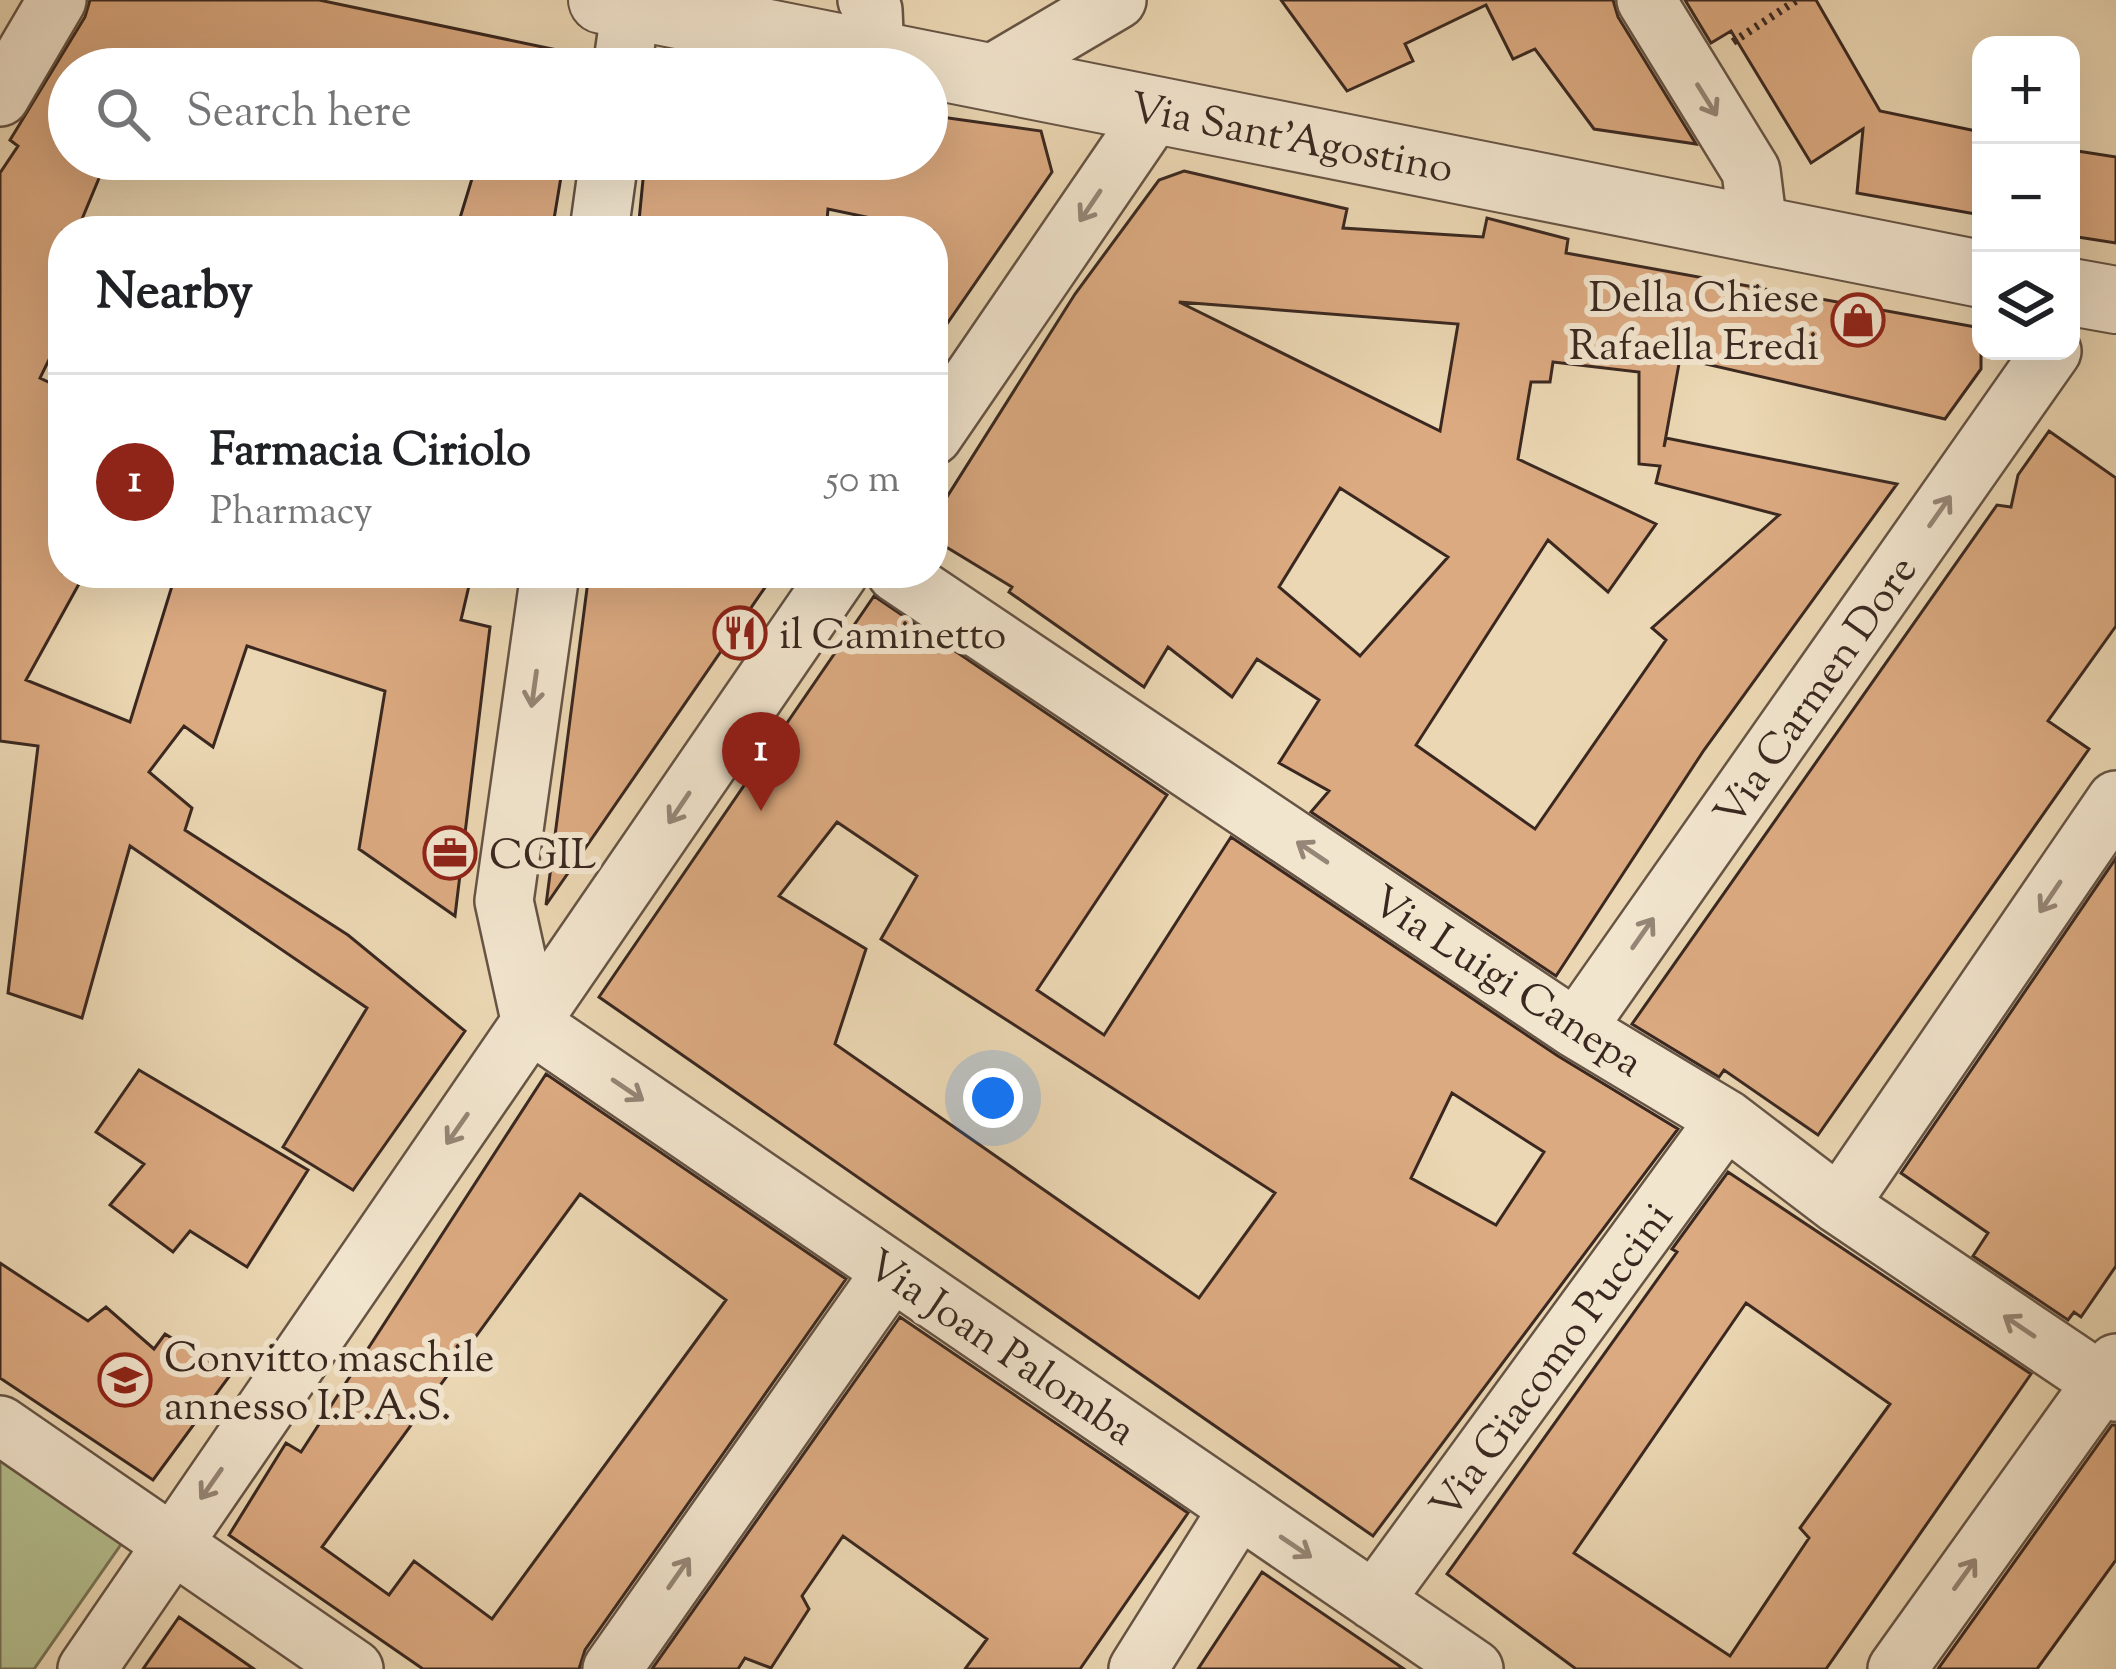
<!DOCTYPE html>
<html lang="en">
<head>
<meta charset="utf-8">
<style>
  body { margin:0; font-family:"Sorts Mill Goudy",serif; background:#f6f6f6; color:#202124 }
  .controls { position:absolute; right:36px; top:36px; display:grid; overflow:hidden; border-radius:24px; box-shadow:0 12px 48px #0002 }
  .controls button { width:108px; height:108px; display:grid; place-items:center; padding:0; border:0; border-bottom:3px solid #e0e0e0; background:#fff; color:#202124; font:60px sans-serif }
  .you { position:absolute; left:993px; top:1098px; width:42px; height:42px; margin:-30px; border:9px solid #fff; border-radius:50%; background:#1a73e8; box-shadow:0 0 0 18px #1a73e833 }
  .badge { display:grid; place-items:center; width:78px; height:78px; border-radius:50%; background:#8f2418; color:#fff; font-size:39px; font-weight:700 }
  .pin { position:absolute; translate:-50% -99px; filter:drop-shadow(0 3px 6px #0008) }
  .pin::after { content:''; position:absolute; top:63px; width:42px; height:36px; background:inherit; clip-path:polygon(0 0,100% 0,50% 100%) }
  .list { margin:0; padding:0; list-style:none }
  h2 { display:flex; justify-content:space-between; align-items:center; height:156px; margin:0; padding:0 48px; font-size:51px }
  h2 small { font-size:39px; font-weight:400; color:#757577 }
  .list li { display:grid; grid-template-columns:78px 1fr auto; gap:36px; align-items:center; box-sizing:border-box; height:216px; padding:0 48px; border-top:3px solid #e0e0e0 }
  .list b { display:block; font-size:45px; white-space:nowrap }
  .list p { margin:0; font-size:39px; white-space:nowrap; color:#757577 }
  .list em { font-size:39px; font-style:normal; color:#757577 }
  .icon { flex:none; width:66px; height:66px; fill:none; stroke:currentColor; stroke-width:2; stroke-linecap:round; stroke-linejoin:round }
  .map { position:relative; flex:none; width:2116px; height:1669px; overflow:hidden }
  .search { position:absolute; background:#fff; box-shadow:0 12px 48px #0002; left:48px; top:48px; width:900px; height:132px; display:flex; align-items:center; gap:30px; box-sizing:border-box; padding:0 42px; border-radius:66px; color:#757577; font-size:45px }
  .panel { position:absolute; background:#fff; box-shadow:0 12px 48px #0002; left:48px; top:216px; width:900px; height:372px; border-radius:48px }
  .map>svg:first-child { display:block }
</style>
</head>
<body>
<div class="map">
<svg width="2116" height="1669" viewBox="0 0 2116 1669">
  <rect width="100%" height="100%" fill="#ebd7b3"/>
  <filter id="stains"><feTurbulence type="fractalNoise" baseFrequency=".00167" numOctaves="4"/><feColorMatrix values="0 0 0 0 .2 0 0 0 0 .09 0 0 0 0 .02 0 0 0 .5 -.17"/></filter>
  <radialGradient id="worn" r=".72"><stop offset=".6" stop-color="#630" stop-opacity="0"/><stop offset="1" stop-color="#630" stop-opacity=".3"/></radialGradient>
  <path fill="#b5bf8f" stroke="#787458" stroke-width="3" d="M0 1451 129 1533 34 1669H0Z"/>
  <path fill="#dcaa81" stroke="#3a2820" stroke-width="3" fill-rule="evenodd" d="M90 0H319L557 50 555 69H69V159H107L77 231H63V331L40 378 63 389V573H85L26 680 130 722 176 573H472L461 620 490 627 455 916 359 849 385 691 247 646 213 747 184 726 149 772 192 808 185 830 348 935 465 1031 353 1190 283 1147 367 1008 130 846 82 1018 8 993 38 746 0 741V173L18 146 10 140 85 17Z
    M1281 0H1613L1618 17 1696 144 1594 129 1535 49 1513 59 1486 5 1405 44 1413 61 1347 91Z
    M1685 0H1816L1880 111 1981 132V215L1857 193 1863 129 1811 163 1731 31 1711 43Z
    M927 115 1041 131 1052 172 933 344V231L828 209 826 231H638L645 159H927Z
    M2071 150 2116 157V243L2071 236Z
    M478 159H564L552 231H456Z
    M1184 171 1347 209 1343 228 1483 237 1487 218 1568 239 1566 253 1981 328V369L1945 419 1680 358 1664 447 1666 438 1897 484 1704 750 1556 976 1311 812 1329 791 1279 763 1319 700 1257 659 1232 697 1168 647 1144 687 1009 592 1012 587 933 539V519L1075 294 1159 180ZM1179 302 1458 324 1440 431ZM1553 362 1639 372V464L1660 466 1656 483 1779 515 1652 628 1666 640 1535 829 1416 745 1548 540 1608 592 1656 524 1518 459 1531 382H1550ZM1340 488 1448 557 1360 656 1279 587Z
    M2049 431 2116 478V626L2048 721 2089 749 1818 1135 1724 1070 1719 1077 1632 1024 1997 505 2011 507 2018 475Z
    M589 573H775L546 905Z
    M874 596 1167 795 1037 990 1104 1035 1231 837 1558 1056 1678 1129 1373 1536 599 997ZM837 822 917 876 881 939 1275 1193 1199 1298 835 1044 866 949 779 896ZM1452 1093 1544 1152 1496 1225 1411 1178Z
    M2116 858V1266L2081 1317 2074 1312 2068 1320 1973 1256 1988 1233 1901 1173Z
    M139 1070 308 1170 247 1267 190 1231 173 1252 110 1205 144 1164 96 1132Z
    M546 1074 846 1279 585 1650 579 1669H423L229 1535 286 1443 301 1452ZM580 1194 726 1300 492 1619 414 1561 389 1595 322 1547Z
    M1728 1172 2031 1374 1826 1669H1576L1447 1574 1677 1252 1672 1249ZM1746 1303 1890 1404 1800 1528 1809 1538 1730 1656 1574 1553Z
    M0 1263 88 1321 106 1307 154 1349 165 1334 231 1374 153 1480 0 1378Z
    M900 1317 1188 1513 1080 1669H965L987 1639 843 1536 802 1596 809 1609 771 1668 745 1658 738 1669H652Z
    M2112 1425H2116V1560L2037 1669H1938Z
    M1262 1572 1404 1669H1198Z
    M179 1617 254 1669H143Z"/>
  <g fill="none" stroke-linecap="round" stroke-linejoin="round">
    <g stroke="#665445" stroke-width="62">
      <path id="minor" d="M867 0 873 10 875 55
        M1646 0 1751 171 1758 227
        M622 69 631 6
        M988 76 1117 0
        M0 97 57 0
        M599 231 609 159
        M933 436 1156 110
        M550 573 504 901 531 1024 1474 1669
        M896 573 1576 1029 1726 1119 1839 1205 2116 1392
        M1576 1029 2052 351
        M1839 1205 2116 800
        M0 1425 354 1669
        M1374 1601 1726 1119
        M87 1669 839 573
        M612 1669 892 1271
        M1138 1669 1239 1508
        M1897 1669 2116 1363"/>
    </g>
    <g stroke="#665445" stroke-width="70">
      <path id="tertiary" d="M602 0 1981 274
        M2071 292 2116 300"/>
    </g>
    <path stroke="#3a2820" stroke-width="8" stroke-dasharray="3 6" stroke-linecap="butt" d="M1733 42 1797 0"/>
    <use href="#minor" stroke="#f2e5ce" stroke-width="57"/>
    <use href="#tertiary" stroke="#f2e5ce" stroke-width="66"/>
  </g>
  <defs><path id="oneway-shaft" d="M-6 0H5M1.5-3L5.5 0L1.5 3" fill="none" stroke-width="1.6" stroke-linecap="round" stroke-linejoin="round" transform="scale(3)"/></defs>
  <g stroke="#968677">
    <use href="#oneway-shaft" transform="translate(1707 100) rotate(58)"/>
    <use href="#oneway-shaft" transform="translate(1090 206) rotate(124)"/>
    <use href="#oneway-shaft" transform="translate(1940 511) rotate(-55)"/>
    <use href="#oneway-shaft" transform="translate(534 689) rotate(98)"/>
    <use href="#oneway-shaft" transform="translate(679 808) rotate(124)"/>
    <use href="#oneway-shaft" transform="translate(1312 852) rotate(-146)"/>
    <use href="#oneway-shaft" transform="translate(2050 897) rotate(124)"/>
    <use href="#oneway-shaft" transform="translate(1643 933) rotate(-55)"/>
    <use href="#oneway-shaft" transform="translate(628 1090) rotate(34)"/>
    <use href="#oneway-shaft" transform="translate(457 1129) rotate(125)"/>
    <use href="#oneway-shaft" transform="translate(2019 1326) rotate(-146)"/>
    <use href="#oneway-shaft" transform="translate(211 1484) rotate(125)"/>
    <use href="#oneway-shaft" transform="translate(1296 1547) rotate(34)"/>
    <use href="#oneway-shaft" transform="translate(679 1573) rotate(-55)"/>
    <use href="#oneway-shaft" transform="translate(1965 1574) rotate(-54)"/>
  </g>
  <defs>
    <g id="shop-ring" transform="scale(2.7)"><circle r="9.5" fill="#f2e5ce" stroke="#8f2418" stroke-width="1.5"/><path d="M-5-2.5h2.3a2.7 3.5 0 0 1 5.4 0H5L5.5 6h-11ZM-1.5-2.5h3a1.5 2.3 0 0 0-3 0Z" fill="#8f2418"/></g>
    <g id="restaurant-ring" transform="scale(2.7)"><circle r="9.5" fill="#f2e5ce" stroke="#8f2418" stroke-width="1.5"/><path d="M-5-6h1v4h1v-4h1v4h1v-4h1v5L-1.5 .5V6h-2V.5L-5-1ZM5-6V6H3V1.5H1.5Q1.5-4 5-6Z" fill="#8f2418"/></g>
    <g id="office-ring" transform="scale(2.7)"><circle r="9.5" fill="#f2e5ce" stroke="#8f2418" stroke-width="1.5"/><path d="M-6-3h4V-5.5h4V-3h4V5H-6ZM-1-4.5V-3h2v-1.5ZM-6 0V1H6V0Z" fill="#8f2418"/></g>
    <g id="school-ring" transform="scale(2.7)"><circle r="9.5" fill="#f2e5ce" stroke="#8f2418" stroke-width="1.5"/><path d="M0-5L7-2L0 1L-7-2ZM-4 1L0 2.5L4 1V4Q0 6-4 4Z" fill="#8f2418"/></g>
  </defs>
  <g fill-rule="evenodd">
    <use href="#shop-ring" x="1858" y="320"/>
    <use href="#restaurant-ring" x="740" y="633"/>
    <use href="#office-ring" x="450" y="853"/>
    <use href="#school-ring" x="125" y="1380"/>
  </g>
  <g text-anchor="middle" stroke-width="12" stroke-linejoin="round" paint-order="stroke">
    <g font-size="42" fill="#3a2820" stroke="#f2e5ce">
      <text transform="translate(1292 136) rotate(11)" y="15">Via Sant'Agostino</text>
      <text transform="translate(1814 690) rotate(-55)" y="15">Via Carmen Dore</text>
      <text transform="translate(1508 980) rotate(33)" y="15">Via Luigi Canepa</text>
      <text transform="translate(1002 1346) rotate(34)" y="15">Via Joan Palomba</text>
      <text transform="translate(1550 1360) rotate(-54)" y="15">Via Giacomo Puccini</text>
    </g>
    <g font-size="42" fill="#3a2820" stroke="#f2e5ce" text-anchor="start">
      <text x="1819" y="311" text-anchor="end">Della Chiese<tspan x="1819" dy="48">Rafaella Eredi</tspan></text>
      <text x="779" y="648">il Caminetto</text>
      <text x="489" y="868">CGIL</text>
      <text x="164" y="1371">Convitto maschile<tspan x="164" dy="48">annesso I.P.A.S.</tspan></text>
    </g>
  </g>
  <rect width="100%" height="100%" filter="url(#stains)"/>
  <rect width="100%" height="100%" fill="url(#worn)"/>
</svg>
<div class="controls">
<button>+</button>
<button>−</button>
<button><svg class="icon" aria-label="layers" viewBox="0 0 24 24"><path d="M12 4l9 5-9 5-9-5zM3 14l9 5 9-5"/></svg></button>
</div>
<div class="you"></div>
<div class="pin badge" style="left:761px;top:811px">1</div>
<div class="search"><svg class="icon" aria-label="search" viewBox="0 0 24 24"><circle cx="10" cy="10" r="6"/><path d="M15 15l6 6"/></svg>Search here</div>
<section class="panel">
<h2>Nearby<small></small></h2>
<ul class="list">
<li><span class="badge">1</span><div><b>Farmacia Ciriolo</b><p>Pharmacy</p></div><em>50 m</em></li>
</ul>
</section>
</div>
</body>
</html>
